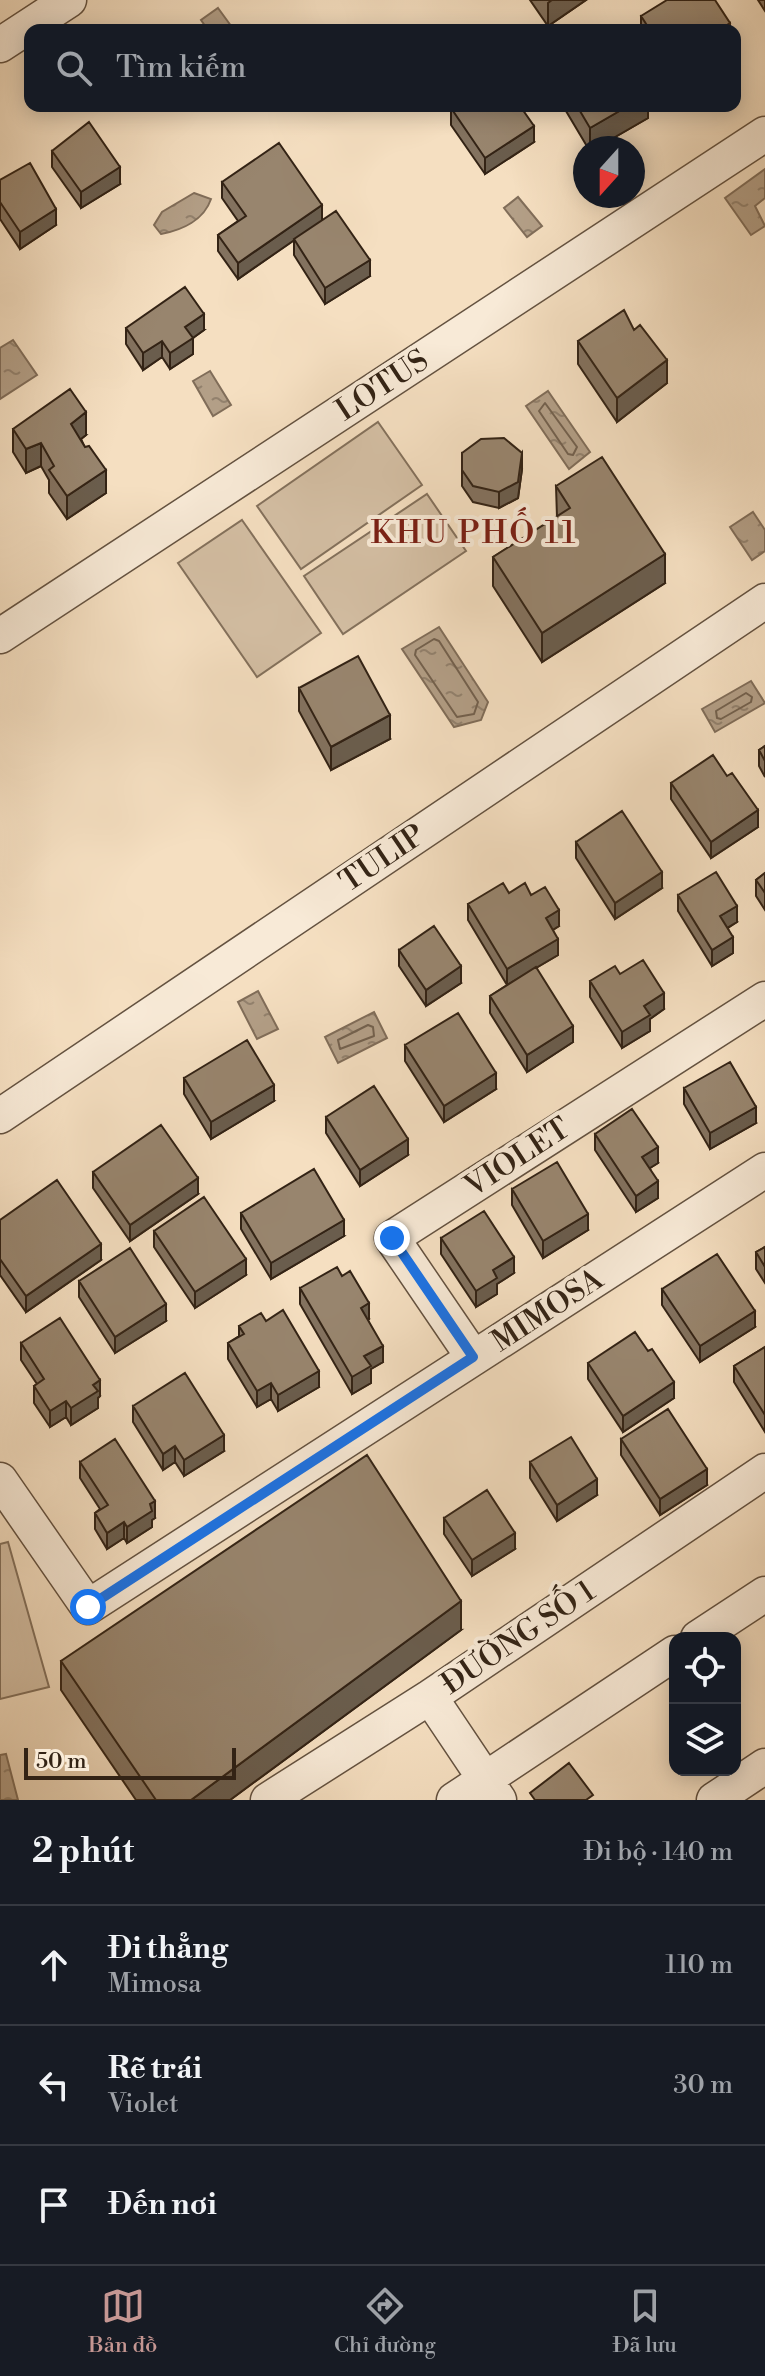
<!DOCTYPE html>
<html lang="vi">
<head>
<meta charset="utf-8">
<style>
  body { margin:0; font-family:"Libre Bodoni",serif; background:#20242c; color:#f1f3f6 }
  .controls { position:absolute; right:24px; bottom:24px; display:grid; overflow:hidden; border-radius:16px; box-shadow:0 4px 20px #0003 }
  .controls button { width:72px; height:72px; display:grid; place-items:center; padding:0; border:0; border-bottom:2px solid #363941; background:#171b24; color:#f1f3f6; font:40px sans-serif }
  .compass { position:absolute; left:573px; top:136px; width:72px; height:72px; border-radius:50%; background:#171b24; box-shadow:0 4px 20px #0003; rotate:201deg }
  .scale { position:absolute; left:24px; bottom:20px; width:212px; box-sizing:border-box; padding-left:8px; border:4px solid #332315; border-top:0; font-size:22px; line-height:28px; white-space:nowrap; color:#332315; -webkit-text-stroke:6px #f8ead7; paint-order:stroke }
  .stop { position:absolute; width:24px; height:24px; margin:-18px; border:6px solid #1a73e8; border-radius:50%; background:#fff }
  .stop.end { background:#1a73e8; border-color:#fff; box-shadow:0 2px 8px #0008 }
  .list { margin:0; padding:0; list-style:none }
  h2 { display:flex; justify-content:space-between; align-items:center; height:104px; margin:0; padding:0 32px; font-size:34px }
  h2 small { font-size:26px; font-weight:400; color:#9ea1a6 }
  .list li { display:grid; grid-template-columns:52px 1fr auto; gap:24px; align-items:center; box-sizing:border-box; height:120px; padding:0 32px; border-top:2px solid #363941 }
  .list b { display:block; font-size:30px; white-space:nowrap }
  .list p { margin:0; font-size:26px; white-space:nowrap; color:#9ea1a6 }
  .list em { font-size:26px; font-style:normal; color:#9ea1a6 }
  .icon { flex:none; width:44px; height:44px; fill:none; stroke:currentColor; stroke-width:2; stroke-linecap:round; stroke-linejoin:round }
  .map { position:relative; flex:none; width:765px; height:1800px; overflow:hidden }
  .search { position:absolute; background:#171b24; box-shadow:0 4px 20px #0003; left:24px; right:24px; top:24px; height:88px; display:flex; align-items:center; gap:20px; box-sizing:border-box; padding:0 28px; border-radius:16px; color:#9ea1a6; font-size:30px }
  .sheet { height:464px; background:#171b24 }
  nav { display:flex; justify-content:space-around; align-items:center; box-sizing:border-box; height:112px; border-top:2px solid #363941; background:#171b24; font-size:22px; color:#9ea1a6 }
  nav a { display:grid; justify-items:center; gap:4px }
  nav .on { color:#c59692 }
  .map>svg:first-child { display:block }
</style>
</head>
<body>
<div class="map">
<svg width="765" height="1800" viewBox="0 0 765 1800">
  <defs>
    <pattern id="water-ripples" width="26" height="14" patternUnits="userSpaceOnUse" patternTransform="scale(2)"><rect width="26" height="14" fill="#b39f87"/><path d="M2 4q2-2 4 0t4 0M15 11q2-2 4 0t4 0" fill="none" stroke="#92816d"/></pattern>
  </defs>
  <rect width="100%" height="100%" fill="#f5dfc1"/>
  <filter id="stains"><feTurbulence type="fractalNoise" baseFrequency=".0025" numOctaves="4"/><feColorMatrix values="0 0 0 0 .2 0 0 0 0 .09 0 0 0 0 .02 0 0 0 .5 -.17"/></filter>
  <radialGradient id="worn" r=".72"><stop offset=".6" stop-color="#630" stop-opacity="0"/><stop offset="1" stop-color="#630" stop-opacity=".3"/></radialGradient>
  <path fill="#d4bfa4" stroke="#84715c" stroke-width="2" d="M378 422 422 485 301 569 257 506Z
    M427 494 466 551 343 634 304 576Z
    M242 520 321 633 257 677 178 563Z
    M8 1542 49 1687 0 1699V1544Z"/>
  <path fill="url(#water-ripples)" stroke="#806d59" stroke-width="2" d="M218 8 234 30H208L201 20Z
    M765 169V198L755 206 765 226 751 235 725 198Z
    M194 193 211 199C204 220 182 230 161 234L154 225 162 212Z
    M518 197 542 226 527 237 504 208Z
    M13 340 37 375 0 399V348Z
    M210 371 231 405 213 416 193 381Z
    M548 391 590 452 569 469 526 406Z
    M753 512 765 530V551L752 560 730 527Z
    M439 627 488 702 481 720 454 727 402 649Z
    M751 681 765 703 715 732 702 709Z
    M258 991 278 1029 257 1039 238 1002Z
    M374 1012 387 1038 338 1063 325 1037Z
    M6 1754 18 1800H0V1755Z"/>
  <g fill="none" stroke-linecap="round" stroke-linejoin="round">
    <path stroke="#73614e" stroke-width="2" d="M545 403 577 447 573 455 568 454 539 411Z
      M434 639 439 641 478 702 474 714 457 717 415 655 416 650Z
      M746 693 752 697 751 702 721 719 717 718 716 711Z
      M368 1025 373 1027 374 1036 340 1049 338 1040Z"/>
    <g stroke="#645240" stroke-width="37">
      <path id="street" d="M0 45 69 0
        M0 636 765 134
        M0 1116 765 601
        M473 1357 392 1238 765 999
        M0 1480 88 1607
        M88 1607 765 1170
        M698 1638 765 1594
        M430 1697 499 1800
        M268 1800 430 1697 765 1471
        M454 1800 675 1653
        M714 1800 765 1766"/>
    </g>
    <use href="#street" stroke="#f8ead7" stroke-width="34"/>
  </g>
  <path fill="#83725f" stroke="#332315" stroke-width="2" d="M530 0H586L548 26Z
    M758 0H765V11Z
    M641 16 730 30H641Z
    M563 106H648V118L596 148H588Z
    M451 108 534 142 485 174 451 125Z
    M52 151 120 184 81 208 52 167Z
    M0 180 56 225 20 249 0 219Z
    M222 182 322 220 370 276 325 304 294 255V240L238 279 218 251V235L238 221 222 198Z
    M126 328 204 330 193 338V354L170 369 162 357 143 370 126 344Z
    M634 330 667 383 617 422 578 364V341Z
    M13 429 86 435 81 439 106 493 67 519 49 493V480L41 466 26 473 13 452Z
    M462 453 522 469 518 498 499 508 473 502 462 486Z
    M556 486 665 583 542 662 493 586V557L557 517Z
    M299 688 390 739 331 770 299 711Z
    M765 746V777L759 766V750Z
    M727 776 758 827 711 858 671 799V783Z
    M576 842 662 888 615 919 576 858Z
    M765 873V910L756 896V880Z
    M509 893 531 895 559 926 553 930 558 955 536 968 573 1042 527 1072 490 1013V996L507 985 468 920V904Z
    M678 895 737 922 728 928 733 953 712 966 678 911Z
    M399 950 461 983 426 1006 399 966Z
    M620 974 664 1009 650 1019V1031L622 1048 590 997V981Z
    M405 1045 496 1089 444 1122 405 1061Z
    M184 1078 274 1101 211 1139 184 1094Z
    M684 1088 756 1123 710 1149 684 1104Z
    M326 1117 408 1155 360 1186 326 1133Z
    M595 1134 658 1163 650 1168 658 1198 636 1212 595 1150Z
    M93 1172 198 1194 130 1241 93 1188Z
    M512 1189 588 1230 543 1258 512 1205Z
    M241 1213 344 1236 271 1279 241 1229Z
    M0 1220 101 1260 26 1312 0 1275Z
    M154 1231 246 1275 195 1308 154 1247Z
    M441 1238 514 1273 497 1284V1294L476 1307 441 1254Z
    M765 1247V1283L756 1269V1252Z
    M79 1281 166 1321 115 1353 79 1297Z
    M300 1288 369 1319 368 1320 383 1362 371 1369V1383L352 1394 300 1304Z
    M662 1289 755 1327 700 1362 662 1305Z
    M266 1321 319 1387 278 1411 271 1399 257 1407 228 1359V1343L239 1336V1326Z
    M21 1343 100 1396 98 1398V1408L71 1425 66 1417 50 1427 34 1403V1386L37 1384 21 1360Z
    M765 1347V1432L734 1382V1366Z
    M648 1351 674 1398 623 1432 588 1379V1363Z
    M133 1406 224 1451 184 1476 175 1462 163 1470 133 1422Z
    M621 1439 707 1485 660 1515 621 1455Z
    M80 1462 155 1518 152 1520V1527L127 1543 124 1538 107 1549 95 1529V1513L100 1509 80 1478Z
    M530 1462 597 1495 557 1521 530 1478Z
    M444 1518 515 1549 472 1576 444 1534Z
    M461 1630 230 1800H136L61 1690V1661Z"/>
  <path fill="#6a5d4d" stroke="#332315" stroke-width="2" d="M552 0H586L548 26V3Z
    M730 23V30H719Z
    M628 106H648V118L596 148H590V128Z
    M534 126V142L485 174V158Z
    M120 167V184L81 208V192Z
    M322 205V221L238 279V263Z
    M56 209V225L20 249V232Z
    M370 260V276L325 304V288Z
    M204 314V330L190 340 193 338V354L170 369V353L185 327Z
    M162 341V357L143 370V353Z
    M667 360V383L617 422V398Z
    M86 412V435L71 447V424Z
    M41 443V466L26 473V449Z
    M522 453V469L518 498 499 508V492Z
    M106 470V493L67 519V496Z
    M665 554V583L542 662V633Z
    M390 715V739L331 770V747Z
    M758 810V827L711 858V842Z
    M662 872V888L615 919V903Z
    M737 906V922L720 932V916Z
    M559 910V926L546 934V918Z
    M733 937V953L712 966V950Z
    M558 939V955L507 985V969Z
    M461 966V983L426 1006V990Z
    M664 993V1009L650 1019V1031L622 1048V1032L644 1006Z
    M573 1026V1042L527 1072V1055Z
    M496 1073V1089L444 1122V1106Z
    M274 1085V1101L211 1139V1122Z
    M756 1107V1123L710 1149V1133Z
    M408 1139V1155L360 1186V1170Z
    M658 1147V1163L642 1173V1157Z
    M198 1178V1194L130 1241V1225Z
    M658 1181V1198L636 1212V1196Z
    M588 1214V1230L543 1258V1241Z
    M344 1220V1236L271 1279V1263Z
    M101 1244V1260L26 1312V1296Z
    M514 1257V1273L497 1284V1294L476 1307V1291L493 1270Z
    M246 1259V1275L195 1308V1292Z
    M369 1303V1319L361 1324V1308Z
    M166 1304V1321L115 1353V1337Z
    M755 1311V1327L700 1362V1346Z
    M383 1346V1362L371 1369V1383L352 1394V1377L364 1356Z
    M319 1371V1387L278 1411V1395Z
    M100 1380V1396L98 1398V1408L71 1425V1408L93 1385Z
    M674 1382V1398L623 1432V1416Z
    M271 1383V1399L257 1407V1391Z
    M66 1401V1417L50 1427V1411Z
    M224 1435V1451L184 1476V1460Z
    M175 1446V1462L163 1470V1454Z
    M707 1469V1485L660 1515V1499Z
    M597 1479V1495L557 1521V1505Z
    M155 1501V1518L152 1520V1527L127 1543V1527L150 1504Z
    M124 1522V1538L107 1549V1533Z
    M515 1533V1549L472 1576V1560Z
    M461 1601V1630L230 1800H191Z"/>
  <path fill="#98856e" stroke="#332315" stroke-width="2" d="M667 0H715L730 23 719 30H650L641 16Z
    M454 106H520L534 126 485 158 451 108Z
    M577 106H628L590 128Z
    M89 122 120 167 81 192 52 151Z
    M279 143 322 205 238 263 218 235 246 216 222 182Z
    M30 163 56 209 20 232 0 202V180Z
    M336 211 370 260 325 288 294 239Z
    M185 287 204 314 185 327 193 338 170 353 162 341 143 353 126 328Z
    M624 310 634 330 640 325 667 360 617 398 578 341Z
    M70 389 86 412 71 424 85 447 89 446 106 470 67 496 49 470 54 466 41 443 26 449 13 429Z
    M504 438 522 453 518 482 499 492 473 486 462 470V453L481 439Z
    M602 457 665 554 542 633 493 557 570 508 556 486Z
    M358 656 390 715 331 747 299 688Z
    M765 746V761L759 750Z
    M713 755 727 776 732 773 758 810 711 842 671 783Z
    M622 811 662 872 615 903 576 842Z
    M716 872 737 906 720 916 733 937 712 950 678 895Z
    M765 873V893L756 880Z
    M503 883 509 893 525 883 531 895 545 887 559 910 546 918 558 939 507 969 468 904Z
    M434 926 461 966 426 990 399 950Z
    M643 960 664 993 644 1006 650 1015 622 1032 590 981 615 966 620 974Z
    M536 967 573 1026 527 1055 490 996Z
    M458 1013 496 1073 444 1106 405 1045Z
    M247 1040 274 1085 211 1122 184 1078Z
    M730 1062 756 1107 710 1133 684 1088Z
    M374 1086 408 1139 360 1170 326 1117Z
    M632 1109 658 1147 642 1157 658 1181 636 1196 595 1134Z
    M161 1125 198 1178 130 1225 93 1172Z
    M557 1162 588 1214 543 1241 512 1189Z
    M314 1169 344 1220 271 1263 241 1213Z
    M57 1180 101 1244 26 1296 0 1259V1220Z
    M204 1197 246 1259 195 1292 154 1231Z
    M484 1211 514 1257 493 1270 497 1278 476 1291 441 1238Z
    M765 1247V1267L756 1252Z
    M130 1248 166 1304 115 1337 79 1281Z
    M717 1254 755 1311 700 1346 662 1289Z
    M337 1267 342 1276 350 1271 369 1303 361 1308 383 1346 364 1356 371 1366 352 1377 300 1288Z
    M283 1310 319 1371 278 1395 271 1383 257 1391 228 1343 244 1334 239 1326 261 1313 266 1321Z
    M60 1318 100 1380 93 1385 98 1391 71 1408 66 1401 50 1411 34 1386 44 1379 21 1343Z
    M635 1332 648 1351 652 1349 674 1382 623 1416 588 1363Z
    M765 1347V1415L734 1366Z
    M185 1373 224 1435 184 1460 175 1446 163 1454 133 1406Z
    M668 1409 707 1469 660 1499 621 1439Z
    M571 1437 597 1479 557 1505 530 1462Z
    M115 1439 155 1501 150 1504 152 1511 127 1527 124 1522 107 1533 95 1513 108 1505 80 1462Z
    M367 1455 461 1601 191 1800H156L61 1661Z
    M487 1490 515 1533 472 1560 444 1518Z
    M569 1763 593 1795 586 1800H535L530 1793Z"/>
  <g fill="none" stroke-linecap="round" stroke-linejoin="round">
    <path stroke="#1a73e8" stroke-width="10" d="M88 1607 473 1357 392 1238"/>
  </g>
  <g text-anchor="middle" stroke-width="8" stroke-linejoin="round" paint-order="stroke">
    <g font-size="30" fill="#332315" stroke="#f8ead7">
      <text transform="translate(382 385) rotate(-33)" y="10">LOTUS</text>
      <text transform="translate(382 858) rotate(-34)" y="10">TULIP</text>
      <text transform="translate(517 1157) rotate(-33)" y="10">VIOLET</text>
      <text transform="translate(547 1310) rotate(-33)" y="10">MIMOSA</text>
      <text transform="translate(518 1637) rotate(-34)" y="10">ĐƯỜNG SỐ 1</text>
    </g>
    <g font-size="32" letter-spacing="2" fill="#7a1f14" stroke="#f8ead7">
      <text x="474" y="543">KHU PHỐ 11</text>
    </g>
  </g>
  <rect width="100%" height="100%" filter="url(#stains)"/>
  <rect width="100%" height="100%" fill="url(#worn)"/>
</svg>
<div class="controls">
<button><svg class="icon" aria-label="locate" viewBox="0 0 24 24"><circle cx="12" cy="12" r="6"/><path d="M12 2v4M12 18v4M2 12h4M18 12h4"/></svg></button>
<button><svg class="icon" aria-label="layers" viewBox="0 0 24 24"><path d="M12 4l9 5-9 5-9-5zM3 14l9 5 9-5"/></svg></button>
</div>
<svg class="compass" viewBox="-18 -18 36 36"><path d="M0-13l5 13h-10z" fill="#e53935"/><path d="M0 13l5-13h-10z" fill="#9ea1a6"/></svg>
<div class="scale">50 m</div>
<div class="stop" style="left:88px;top:1607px"></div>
<div class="stop end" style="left:392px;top:1238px"></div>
<div class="search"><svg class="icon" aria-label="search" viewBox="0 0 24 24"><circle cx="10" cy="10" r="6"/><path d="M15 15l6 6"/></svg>Tìm kiếm</div>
</div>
<section class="sheet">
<h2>2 phút<small>Đi bộ · 140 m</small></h2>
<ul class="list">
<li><svg class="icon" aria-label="ahead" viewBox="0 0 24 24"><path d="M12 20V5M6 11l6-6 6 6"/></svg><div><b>Đi thẳng</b><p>Mimosa</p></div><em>110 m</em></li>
<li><svg class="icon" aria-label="left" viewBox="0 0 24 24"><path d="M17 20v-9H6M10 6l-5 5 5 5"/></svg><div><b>Rẽ trái</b><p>Violet</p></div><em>30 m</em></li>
<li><svg class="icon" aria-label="arrive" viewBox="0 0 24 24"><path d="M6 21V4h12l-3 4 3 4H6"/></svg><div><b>Đến nơi</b></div></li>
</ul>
</section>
<nav>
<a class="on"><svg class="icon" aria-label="map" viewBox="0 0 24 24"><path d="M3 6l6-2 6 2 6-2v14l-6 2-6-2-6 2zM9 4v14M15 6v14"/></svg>Bản đồ</a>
<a><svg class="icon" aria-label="directions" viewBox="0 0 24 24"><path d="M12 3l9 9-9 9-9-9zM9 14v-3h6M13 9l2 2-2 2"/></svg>Chỉ đường</a>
<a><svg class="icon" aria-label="saved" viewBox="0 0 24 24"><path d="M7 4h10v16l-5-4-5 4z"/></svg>Đã lưu</a>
</nav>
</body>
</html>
